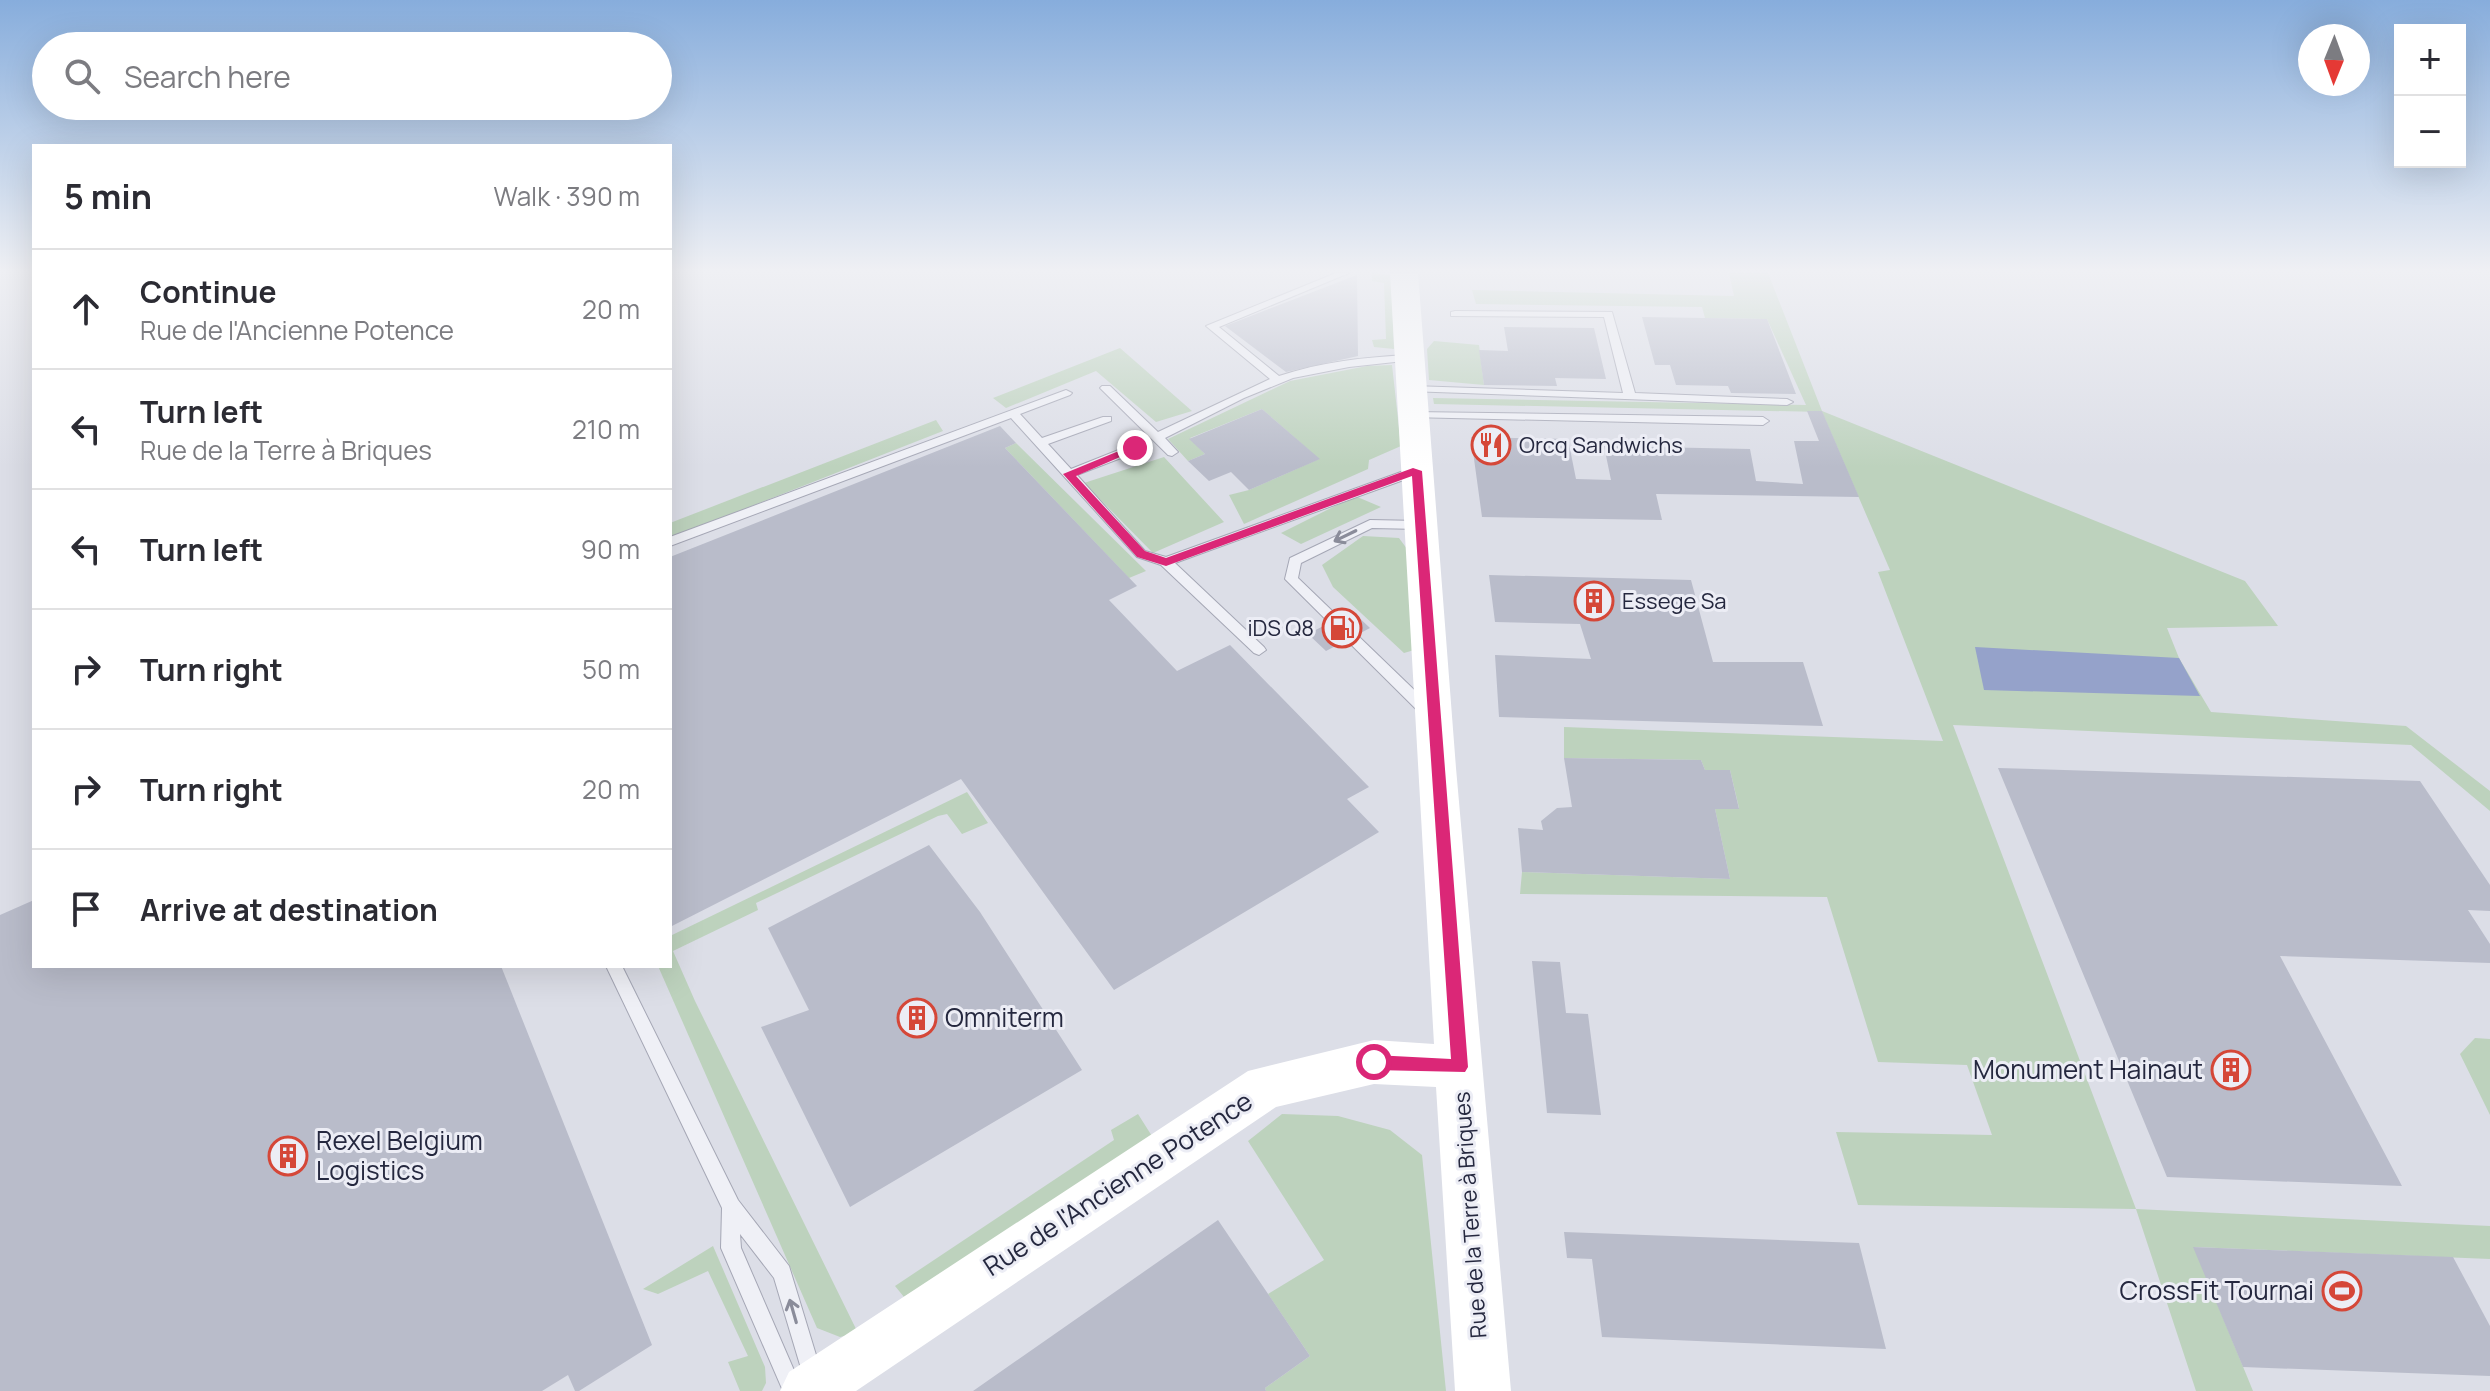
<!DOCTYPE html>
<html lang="en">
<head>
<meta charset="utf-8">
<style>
  body { margin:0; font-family:Manrope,sans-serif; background:#f7f7f7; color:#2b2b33 }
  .controls { position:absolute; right:24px; top:24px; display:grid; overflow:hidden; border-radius:0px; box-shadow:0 8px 32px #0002 }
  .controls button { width:72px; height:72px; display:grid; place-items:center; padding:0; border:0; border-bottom:2px solid #e1e1e2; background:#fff; color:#2b2b33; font:40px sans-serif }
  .compass { position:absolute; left:2298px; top:24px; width:72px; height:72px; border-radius:50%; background:#fff; box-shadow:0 8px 32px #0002; rotate:181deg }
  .stop { position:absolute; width:24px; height:24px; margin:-18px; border:6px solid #db2777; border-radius:50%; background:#fff }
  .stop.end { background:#db2777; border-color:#fff; box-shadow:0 2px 8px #0008 }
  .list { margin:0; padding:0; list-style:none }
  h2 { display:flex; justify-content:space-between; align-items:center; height:104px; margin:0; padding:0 32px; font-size:34px }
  h2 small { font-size:26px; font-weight:400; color:#7c7c81 }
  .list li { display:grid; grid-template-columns:52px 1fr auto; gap:24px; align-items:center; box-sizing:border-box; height:120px; padding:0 32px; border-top:2px solid #e1e1e2 }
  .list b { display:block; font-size:30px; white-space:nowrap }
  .list p { margin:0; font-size:26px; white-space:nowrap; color:#7c7c81 }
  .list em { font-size:26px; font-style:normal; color:#7c7c81 }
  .icon { flex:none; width:44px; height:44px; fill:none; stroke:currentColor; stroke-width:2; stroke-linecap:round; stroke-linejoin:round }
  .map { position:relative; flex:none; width:2490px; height:1391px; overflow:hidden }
  .search { position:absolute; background:#fff; box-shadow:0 8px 32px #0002; left:32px; top:32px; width:640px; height:88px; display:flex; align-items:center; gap:20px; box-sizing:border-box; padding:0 28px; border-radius:44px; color:#7c7c81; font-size:30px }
  .panel { position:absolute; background:#fff; box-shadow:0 8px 32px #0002; left:32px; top:144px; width:640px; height:824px; border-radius:0px }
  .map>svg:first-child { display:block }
</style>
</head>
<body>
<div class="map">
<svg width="2490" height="1391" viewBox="0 0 2490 1391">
  <rect width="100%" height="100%" fill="#dcdee7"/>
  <path fill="#bdd2bd" d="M1372 273 1391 275 1394 349 1374 347 1372 340 1386 339 1384 283 1372 281Z
    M1729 273H1768L1822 411 2245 581 2278 626 2167 628 2179 658 2211 712 2406 726 2490 791V811L2411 745 1953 725 2136 1209 2490 1226V1259L2194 1247 2253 1391H2196L2136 1209 1858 1205 1836 1132 1992 1135 1967 1065 1878 1062 1827 897 1520 894 1522 872 1730 879 1715 809 1739 808 1730 770H1705L1701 760 1564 758V727L1943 741 1878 572 1890 570 1822 412 1434 404 1433 398 1806 405 1767 319 1705 318 1702 307 1476 304 1472 290 1734 296Z
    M1434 341 1479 345 1484 385 1429 380 1427 349Z
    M1120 348 1192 411 1156 422 1096 371 1006 408 993 398Z
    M1392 365 1401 446 1369 460 1368 469 1244 524 1229 495 1249 490 1319 459 1262 409 1190 438 1205 454 1188 461 1168 439 1290 381 1367 366Z
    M936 420 943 431 670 538V523Z
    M1016 443 1146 571 1129 578 1005 448Z
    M1164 457 1224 522 1153 553 1084 483Z
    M1355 496 1381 507 1301 544 1281 533Z
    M1363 536 1399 538 1410 553 1421 648 1404 653 1333 587 1322 565Z
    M967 792 988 823 962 834 947 814 938 816 756 903 758 910 673 951 695 1001 858 1333 840 1337 817 1328 658 966H670V936Z
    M2475 1038 2490 1039V1115L2460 1054Z
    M1138 1114 1157 1144 904 1297 895 1286 1114 1140 1111 1130Z
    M1282 1114 1338 1116 1390 1130 1422 1155 1446 1391H1266L1265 1388 1310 1356 1268 1294 1324 1260 1248 1141Z
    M713 1246 765 1367 766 1383 762 1391H740L728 1362 748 1356 708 1271 658 1294 643 1289Z"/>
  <path fill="#95a2ca" d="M1975 647 2179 658 2200 696 1984 690Z"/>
  <path fill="#b9bcca" d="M1357 275 1358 356 1286 372 1225 326Z
    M1642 317 1767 319 1796 394 1731 393 1728 386 1676 385 1670 365H1655Z
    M1504 327 1594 328 1606 379 1555 378 1557 386 1484 385 1479 350 1508 351Z
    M1262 409 1320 459 1249 490 1231 472 1209 481 1188 461 1205 454 1189 439Z
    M1807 411H1822L1859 497 1656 494 1662 520 1482 517 1471 437 1568 439 1576 479 1611 480 1604 446 1750 449 1756 481 1803 484 1794 441H1819Z
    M1000 426 1016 443 1005 448 1137 586 1109 600 1177 671 1230 645 1369 787 1347 799 1379 832 1114 990 961 779 670 927V557Z
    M1489 575 1691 580 1713 662H1803L1823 726 1499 717 1495 655 1591 659 1580 624 1495 622Z
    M1352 611 1370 628 1326 651 1308 634Z
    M1564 758 1701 760 1705 770H1730L1739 809H1715L1730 879 1522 872 1518 828 1543 830 1541 821 1557 808 1572 807Z
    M1998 768 2420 781 2490 885V911L2468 910 2490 944V963L2280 956 2402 1186 2167 1177Z
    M929 845 980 912 1082 1070 850 1207 761 1027 809 1010 768 928Z
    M34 900V966H501L652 1345 579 1391H575L568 1375 542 1391H0V915Z
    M1532 961 1560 962 1566 1013 1588 1014 1601 1115 1547 1113Z
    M1218 1220 1310 1356 1265 1388 1266 1391H973Z
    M1564 1232 1859 1243 1886 1349 1602 1337 1592 1259 1567 1258Z
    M2193 1247 2453 1257 2490 1326V1376L2243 1367Z"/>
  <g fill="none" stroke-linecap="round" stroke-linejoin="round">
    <g stroke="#a5a7b5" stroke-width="2">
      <path id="lane" d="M1336 273H1349L1219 327 1279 376C1321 362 1365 357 1409 355L1414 358 1413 360 1349 367 1293 378 1244 398 1165 438 1178 452 1172 456 1168 455 1100 388 1102 386H1110L1158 432 1270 379 1206 326Z
        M1455 311 1612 312 1635 393 1787 399 1793 402 1787 405 1408 391V387L1412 386 1623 393 1604 317 1451 316V312Z
        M1066 390 1072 393 1070 395 1020 414 1042 438 1103 417H1111V421L1048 444 1071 469 1131 445H1139V451L1077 475 1145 551 1166 557 1412 468 1416 467 1422 471 1420 474 1175 563 1264 647 1266 650 1259 655 1254 653 1161 565 1137 557 1011 418 670 546V537Z
        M1413 412 1763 417 1769 421 1763 425 1409 417V413Z
        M1370 520 1420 521 1426 525 1420 529 1372 528 1301 563 1298 578 1433 708 1435 712 1433 716H1423L1285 579 1290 558Z
        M606 966H622L738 1200 789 1266 823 1378 820 1385 813 1388 806 1385 774 1278 740 1234 741 1248 803 1391H783L721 1248 722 1208Z"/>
    </g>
    <use href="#lane" fill="#eff0f6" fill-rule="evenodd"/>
    <path fill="#fff" fill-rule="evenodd" d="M1390 273H1418L1456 768 1511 1391H1455L1436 1087 1374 1084 1276 1107 856 1391H780L789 1372 1248 1071 1374 1040 1434 1044Z"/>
  </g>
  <defs><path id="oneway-shaft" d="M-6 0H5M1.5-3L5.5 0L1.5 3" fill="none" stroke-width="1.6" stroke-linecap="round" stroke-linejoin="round" transform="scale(2)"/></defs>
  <g stroke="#8a8c9a">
    <use href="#oneway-shaft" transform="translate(1345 536) rotate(154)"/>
    <use href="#oneway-shaft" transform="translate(793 1311) rotate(-106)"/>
  </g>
  <linearGradient id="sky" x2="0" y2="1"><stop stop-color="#87addc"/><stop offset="0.58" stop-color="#eff0f4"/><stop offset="1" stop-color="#eff0f4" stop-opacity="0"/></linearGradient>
  <rect width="2490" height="467" fill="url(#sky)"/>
  <path fill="#db2777" d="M1131 446 1141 448 1076 476 1145 551 1166 558 1413 468 1422 471 1468 1067 1465 1072 1374 1070 1366 1062 1374 1055 1451 1059 1412 476 1166 566 1137 557 1063 474Z"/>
  <defs>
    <g id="restaurant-ring" transform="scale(2)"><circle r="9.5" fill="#ecedf5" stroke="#d54738" stroke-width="1.5"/><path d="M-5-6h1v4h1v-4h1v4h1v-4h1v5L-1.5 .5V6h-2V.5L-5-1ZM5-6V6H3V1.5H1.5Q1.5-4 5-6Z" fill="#d54738"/></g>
    <g id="building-ring" transform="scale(2)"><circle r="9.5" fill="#ecedf5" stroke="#d54738" stroke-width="1.5"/><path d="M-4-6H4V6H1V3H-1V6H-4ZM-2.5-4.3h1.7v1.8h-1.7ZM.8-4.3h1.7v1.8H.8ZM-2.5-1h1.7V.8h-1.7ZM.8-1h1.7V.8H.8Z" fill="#d54738"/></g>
    <g id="fuel-ring" transform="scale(2)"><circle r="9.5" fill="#ecedf5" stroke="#d54738" stroke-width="1.5"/><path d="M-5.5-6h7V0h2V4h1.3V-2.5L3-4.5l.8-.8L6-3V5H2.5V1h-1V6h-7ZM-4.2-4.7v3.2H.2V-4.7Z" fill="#d54738"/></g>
    <g id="stadium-ring" transform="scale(2)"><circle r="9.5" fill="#ecedf5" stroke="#d54738" stroke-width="1.5"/><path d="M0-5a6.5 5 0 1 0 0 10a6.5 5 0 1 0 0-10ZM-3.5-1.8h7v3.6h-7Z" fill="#d54738"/></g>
  </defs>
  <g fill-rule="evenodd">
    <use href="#restaurant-ring" x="1491" y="445"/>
    <use href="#building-ring" x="1594" y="601"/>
    <use href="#fuel-ring" x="1342" y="628"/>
    <use href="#building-ring" x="917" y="1018"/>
    <use href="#building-ring" x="2231" y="1070"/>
    <use href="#building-ring" x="288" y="1156"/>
    <use href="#stadium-ring" x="2342" y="1291"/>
  </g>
  <g text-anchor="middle" stroke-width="6" stroke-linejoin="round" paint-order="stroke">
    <g font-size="22" fill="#25283f" stroke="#ecedf5" text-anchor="start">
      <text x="1519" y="453">Orcq Sandwichs</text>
      <text x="1622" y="609">Essege Sa</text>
      <text x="1314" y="636" text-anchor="end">iDS Q8</text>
    </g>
    <g font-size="22" fill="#25283f" stroke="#ecedf5">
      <text transform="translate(1470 1215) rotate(-94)" y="8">Rue de la Terre à Briques</text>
    </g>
    <g font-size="26" fill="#25283f" stroke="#ecedf5" text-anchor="start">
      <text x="945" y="1027">Omniterm</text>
      <text x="2203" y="1079" text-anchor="end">Monument Hainaut</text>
      <text x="316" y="1150">Rexel Belgium<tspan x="316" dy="30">Logistics</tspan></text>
      <text x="2314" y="1300" text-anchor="end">CrossFit Tournai</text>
    </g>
    <g font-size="26" fill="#25283f" stroke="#ecedf5">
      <text transform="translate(1118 1184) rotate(-33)" y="9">Rue de l'Ancienne Potence</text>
    </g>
  </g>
</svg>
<div class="controls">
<button>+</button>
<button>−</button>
</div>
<svg class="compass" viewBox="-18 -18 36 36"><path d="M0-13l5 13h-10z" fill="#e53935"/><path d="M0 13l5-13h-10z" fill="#7c7c81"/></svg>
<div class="stop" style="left:1374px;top:1062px"></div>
<div class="stop end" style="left:1135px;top:448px"></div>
<div class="search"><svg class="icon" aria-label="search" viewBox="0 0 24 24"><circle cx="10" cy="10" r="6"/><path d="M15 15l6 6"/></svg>Search here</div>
<section class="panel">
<h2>5 min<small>Walk · 390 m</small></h2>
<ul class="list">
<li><svg class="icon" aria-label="ahead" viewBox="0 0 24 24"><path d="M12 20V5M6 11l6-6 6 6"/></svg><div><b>Continue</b><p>Rue de l'Ancienne Potence</p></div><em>20 m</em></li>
<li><svg class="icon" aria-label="left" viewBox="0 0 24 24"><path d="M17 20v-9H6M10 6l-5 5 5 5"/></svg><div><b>Turn left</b><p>Rue de la Terre à Briques</p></div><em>210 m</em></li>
<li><svg class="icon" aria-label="left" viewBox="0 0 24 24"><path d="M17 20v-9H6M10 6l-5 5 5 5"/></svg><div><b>Turn left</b></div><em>90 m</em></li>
<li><svg class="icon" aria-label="right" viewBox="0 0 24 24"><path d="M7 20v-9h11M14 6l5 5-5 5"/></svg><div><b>Turn right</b></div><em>50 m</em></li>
<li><svg class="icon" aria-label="right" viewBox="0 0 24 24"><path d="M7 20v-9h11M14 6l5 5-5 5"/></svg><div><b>Turn right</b></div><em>20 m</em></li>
<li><svg class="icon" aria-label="arrive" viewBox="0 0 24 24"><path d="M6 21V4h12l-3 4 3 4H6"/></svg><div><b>Arrive at destination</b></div></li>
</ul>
</section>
</div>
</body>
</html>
